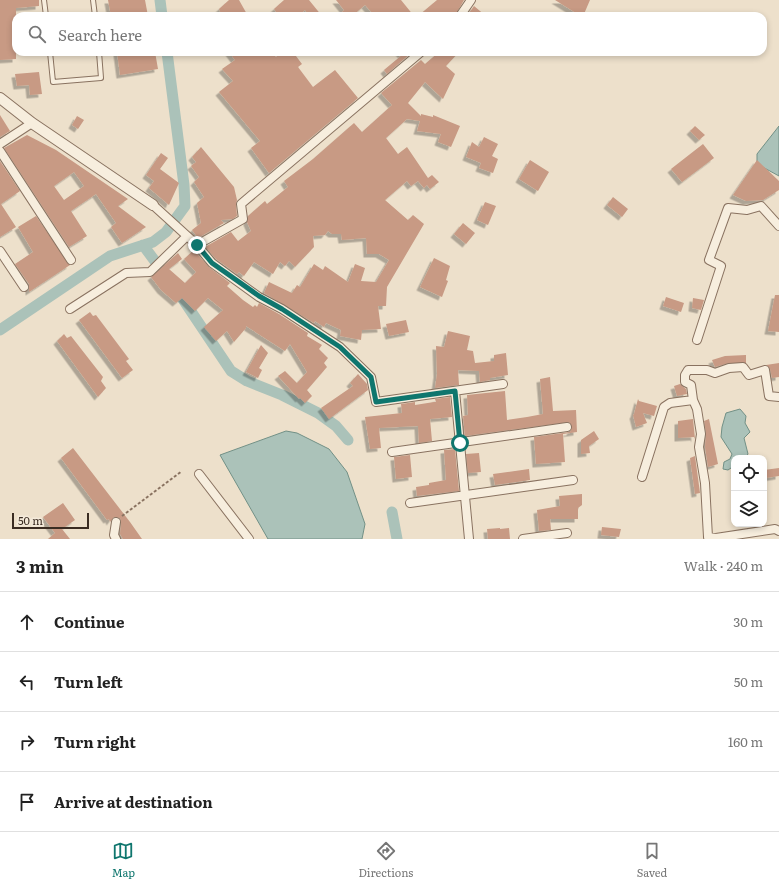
<!DOCTYPE html>
<html lang="en">
<head>
<meta charset="utf-8">
<style>
  body { margin:0; font-family:Literata,serif; background:#f6f6f6; color:#222 }
  .controls { position:absolute; right:12px; bottom:12px; display:grid; overflow:hidden; border-radius:8px; box-shadow:0 2px 6px #0003 }
  .controls button { width:36px; height:36px; display:grid; place-items:center; padding:0; border:0; border-bottom:1px solid #e0e0e0; background:#fff; color:#222; font:20px sans-serif }
  .scale { position:absolute; left:12px; bottom:10px; width:77px; box-sizing:border-box; padding-left:4px; border:2px solid #3a2c22; border-top:0; font-size:11px; line-height:14px; white-space:nowrap; color:#3a2c22; -webkit-text-stroke:3px #f4eada; paint-order:stroke }
  .stop { position:absolute; width:12px; height:12px; margin:-9px; border:3px solid #0f766e; border-radius:50%; background:#fff }
  .stop.end { background:#0f766e; border-color:#fff; box-shadow:0 1px 4px #0008 }
  .list { margin:0; padding:0; list-style:none }
  h2 { display:flex; justify-content:space-between; align-items:center; height:52px; margin:0; padding:0 16px; font-size:17px }
  h2 small { font-size:13px; font-weight:400; color:#767676 }
  .list li { display:grid; grid-template-columns:26px 1fr auto; gap:12px; align-items:center; box-sizing:border-box; height:60px; padding:0 16px; border-top:1px solid #e0e0e0 }
  .list b { display:block; font-size:15px; white-space:nowrap }
  .list em { font-size:13px; font-style:normal; color:#767676 }
  .icon { flex:none; width:22px; height:22px; fill:none; stroke:currentColor; stroke-width:2; stroke-linecap:round; stroke-linejoin:round }
  .map { position:relative; flex:none; width:779px; height:539px; overflow:hidden }
  .search { position:absolute; background:#fff; box-shadow:0 2px 6px #0003; left:12px; right:12px; top:12px; height:44px; display:flex; align-items:center; gap:10px; box-sizing:border-box; padding:0 14px; border-radius:12px; color:#767676; font-size:15px }
  .sheet { height:292px; background:#fff }
  nav { display:flex; justify-content:space-around; align-items:center; box-sizing:border-box; height:56px; border-top:1px solid #e0e0e0; background:#fff; font-size:11px; color:#767676 }
  nav a { display:grid; justify-items:center; gap:2px }
  nav .on { color:#0f766e }
  .map>svg:first-child { display:block }
</style>
</head>
<body>
<div class="map">
<svg width="779" height="539" viewBox="0 0 779 539">
  <defs>
    <filter id="shadow"><feDropShadow dx="-3.5" dy="3.5" stdDeviation="0" flood-color="#0004"/></filter>
  </defs>
  <rect width="100%" height="100%" fill="#ede0cb"/>
  <path fill="#abc2b9" stroke="#729086" d="M779 126V176L757 164V154Z
    M740 409 746 416 745 423 750 432 744 438 748 454 745 458H734V466L728 470 723 469 724 462 730 459 732 454 721 437 722 427 726 413Z
    M286 431 297 433 329 449 347 472 365 524 362 539H268L220 455Z"/>
  <g fill="none" stroke-linecap="round" stroke-linejoin="round">
    <path stroke="#abc2b9" stroke-width="11" d="M160 0 162 16
      M143 245 163 272
      M176 289 231 371 247 381 282 395 318 413 336 426 348 440
      M0 330 110 256 153 242 166 232 185 206 184 185 167 52
      M392 512 397 539"/>
  </g>
  <path fill="#c89a84" fill-rule="evenodd" filter="url(#shadow)" d="M0 0H39V6L16 8V59L0 60Z
    M108 0H145L148 16H111Z
    M229 0H239L248 16H222L219 9Z
    M284 0H309L322 16H309L305 10 298 16H279L274 9Z
    M336 0H401L414 16H375L365 5 352 16H338L344 10Z
    M437 0H464L455 16H418Z
    M555 0H590L584 14 576 13Z
    M474 6 486 16H467Z
    M117 52H155L158 69 120 75Z
    M229 52H272L276 57 281 52H293L302 64 298 67 313 87 335 70 358 98 269 173 251 148 260 141 219 92 233 81 222 69 235 60Z
    M399 52H412L387 74 384 70 402 55Z
    M439 52H459L446 66 455 74 443 99 425 82 408 103 421 116V114L433 117V115L460 126 451 147 438 142 441 134 417 131 420 121 407 119 386 138 398 154 407 147 428 178 432 175 439 182 430 189 427 185 424 188 418 181 411 186 407 181 385 200 408 220 413 215 424 224 387 287 386 306H378L381 329 362 330 361 340 340 336 341 330 326 323 324 327 315 321 314 323 264 293 269 282 292 293 297 285 300 287 314 264 323 270 325 266 348 282 355 264 365 268 361 281 376 282 389 260 379 254H367L366 238 342 240 341 234H332L328 231 325 235 313 236 314 247 295 267 289 261 285 266 280 262 273 274 254 262 244 276 239 272 237 274 216 259 205 247 231 232 238 241 251 231 247 222 248 216 265 201 267 204 288 187 284 181 313 159 354 123 362 132 392 105 381 93 421 60 425 64Z
    M39 72 42 94 30 95 29 85 17 86 15 74Z
    M0 115 10 131 0 137Z
    M77 116 84 120 78 129 72 125Z
    M695 126 705 135 699 140 690 131Z
    M27 135 56 150 128 199 118 206 146 227 122 243 111 227 116 223 96 194 71 211 87 236 69 247 4 148ZM74 172 84 186 64 200 54 186Z
    M484 137 498 144 492 156 498 159 493 173 479 168 481 163 466 157 472 142 479 147Z
    M703 144 714 158 682 182 671 169Z
    M201 147 234 187 237 200 236 204 237 216 233 219 221 220 224 223 198 238 192 230 201 223 197 203 204 197 194 182 199 177 191 166 196 162 192 157Z
    M161 153 168 158 160 169 179 183 169 205 149 188 154 181 146 175Z
    M530 160 549 172 538 191 519 179Z
    M757 160 779 181V190L763 200 746 201 733 195Z
    M0 161 20 191 1 204 16 227 0 237Z
    M613 197 628 209 622 217 607 205Z
    M485 202 496 206 488 225 477 220Z
    M36 216 70 265 29 292V284L15 264 33 252 18 227Z
    M463 223 475 233 466 244 454 234Z
    M194 250 209 267 230 283 227 286 243 300 253 307 255 305 257 307 259 303 279 314 308 333 307 336 322 345 319 349 328 358 324 363 327 367 308 389 307 390 312 396 305 403 300 398 299 399 278 376 285 371 297 383 307 372 290 344 285 351 246 326V328L234 342 227 331 216 341 204 327 223 310 208 298 195 311 182 298 176 303 161 290 151 277 178 253 182 259 169 269 185 283 196 272 184 259Z
    M434 258 450 266 446 280 448 281 442 297 420 287Z
    M775 295H779V332L768 331Z
    M666 297 684 303 681 312 663 306Z
    M693 298 704 300 701 310 692 308Z
    M90 312 93 316 96 315 129 359 126 361 133 370 122 378 79 320Z
    M406 320 409 332 389 336 386 324Z
    M448 331 470 336 467 350 473 351 475 363 494 361V355L506 353 508 375 490 378V380L480 382 479 371 458 370 459 385 435 388 437 374 436 346 444 347Z
    M64 334 67 338 71 336 103 377 101 381 106 388 98 397 57 341Z
    M261 345 268 353 259 368 262 370 258 378 246 372Z
    M746 355V363H729L715 367 712 360 725 356Z
    M779 363V377L772 378 770 369 766 365Z
    M358 374 367 384 368 390 329 419 321 408 353 386 350 383Z
    M550 377 553 411 576 410 577 432 563 434 565 462 536 464 534 437 570 432 572 427 569 422 465 436 463 416 468 415 467 395 505 391 507 420 527 417 543 414 540 379Z
    M680 384 686 389 687 394 677 396 674 386Z
    M450 397 452 417 430 419 432 441 419 443 418 426 379 428 381 448 370 449 365 417 402 413 401 404 415 402V405L434 402H436L435 399Z
    M638 399 639 401 657 406 654 416 643 413 647 423 636 427 633 415 634 414Z
    M693 419 695 439 694 437 678 438V421Z
    M709 419 718 464 708 467 705 447 706 433 704 421Z
    M594 431 599 439 589 446 590 453 581 454V440Z
    M73 448 130 522 142 539H123L120 534 121 523 120 518 114 517 110 522 109 519 107 520 61 458Z
    M455 449 459 491 417 496 416 487 429 485V483L446 480 444 450Z
    M479 453 481 472 468 473 466 454Z
    M410 455 412 477 396 479 394 457Z
    M695 456 700 493 695 494 690 458Z
    M779 468V476L766 478 764 470Z
    M529 469 530 480 495 485 493 474Z
    M582 494V505L578 508V519H550L551 530 539 531 537 510 560 506 559 496Z
    M63 503 75 520 62 529 70 539H48L55 533 43 517Z
    M602 527 621 529 619 537 601 535Z
    M500 528V529L509 528 510 539H488L487 529Z"/>
  <g fill="none" stroke-linecap="round" stroke-linejoin="round">
    <g stroke="#897260" stroke-width="6">
      <path id="service" d="M44 0 46 16
        M93 0 95 16
        M50 52 53 82 101 78 99 52"/>
    </g>
    <g stroke="#897260" stroke-width="10">
      <path id="minor" d="M460 16 471 0
        M0 144 32 123
        M0 151 71 260
        M153 205 197 245 212 263 259 297 282 309 340 347 371 377 376 402 503 384
        M197 245 243 219 241 204 421 52
        M0 251 24 287
        M70 309 126 273 150 272 187 236
        M697 340 721 266 709 260 728 208 747 210 761 206 779 226
        M455 391 469 539
        M779 397 769 396 765 370 749 375 743 367 729 368 715 373 707 370H688L685 375V382L691 385 693 400 697 409 701 434 699 447 705 483 708 537 716 538 775 529 779 531
        M392 452 567 427
        M199 474 249 539
        M642 477 664 407 670 403 693 400
        M410 503 573 480
        M116 522 114 535 116 539
        M523 539 567 533"/>
    </g>
    <g stroke="#897260" stroke-width="12">
      <path id="tertiary" d="M0 98 32 123 153 205"/>
    </g>
    <path stroke="#897260" stroke-width="2" stroke-dasharray="3 2" stroke-linecap="butt" d="M122 516 182 471"/>
    <use href="#service" stroke="#f7eede" stroke-width="4"/>
    <use href="#minor" stroke="#f7eede" stroke-width="8"/>
    <use href="#tertiary" stroke="#f7eede" stroke-width="10"/>
  </g>
  <g fill="none" stroke-linecap="round" stroke-linejoin="round">
    <path stroke="#0f766e" stroke-width="5" d="M197 245 212 263 259 296 282 309 340 347 371 377 376 402 455 391 460 443"/>
  </g>
</svg>
<div class="controls">
<button><svg class="icon" aria-label="locate" viewBox="0 0 24 24"><circle cx="12" cy="12" r="6"/><path d="M12 2v4M12 18v4M2 12h4M18 12h4"/></svg></button>
<button><svg class="icon" aria-label="layers" viewBox="0 0 24 24"><path d="M12 4l9 5-9 5-9-5zM3 14l9 5 9-5"/></svg></button>
</div>
<div class="scale">50 m</div>
<div class="stop" style="left:460px;top:443px"></div>
<div class="stop end" style="left:197px;top:245px"></div>
<div class="search"><svg class="icon" aria-label="search" viewBox="0 0 24 24"><circle cx="10" cy="10" r="6"/><path d="M15 15l6 6"/></svg>Search here</div>
</div>
<section class="sheet">
<h2>3 min<small>Walk · 240 m</small></h2>
<ul class="list">
<li><svg class="icon" aria-label="ahead" viewBox="0 0 24 24"><path d="M12 20V5M6 11l6-6 6 6"/></svg><div><b>Continue</b></div><em>30 m</em></li>
<li><svg class="icon" aria-label="left" viewBox="0 0 24 24"><path d="M17 20v-9H6M10 6l-5 5 5 5"/></svg><div><b>Turn left</b></div><em>50 m</em></li>
<li><svg class="icon" aria-label="right" viewBox="0 0 24 24"><path d="M7 20v-9h11M14 6l5 5-5 5"/></svg><div><b>Turn right</b></div><em>160 m</em></li>
<li><svg class="icon" aria-label="arrive" viewBox="0 0 24 24"><path d="M6 21V4h12l-3 4 3 4H6"/></svg><div><b>Arrive at destination</b></div></li>
</ul>
</section>
<nav>
<a class="on"><svg class="icon" aria-label="map" viewBox="0 0 24 24"><path d="M3 6l6-2 6 2 6-2v14l-6 2-6-2-6 2zM9 4v14M15 6v14"/></svg>Map</a>
<a><svg class="icon" aria-label="directions" viewBox="0 0 24 24"><path d="M12 3l9 9-9 9-9-9zM9 14v-3h6M13 9l2 2-2 2"/></svg>Directions</a>
<a><svg class="icon" aria-label="saved" viewBox="0 0 24 24"><path d="M7 4h10v16l-5-4-5 4z"/></svg>Saved</a>
</nav>
</body>
</html>
